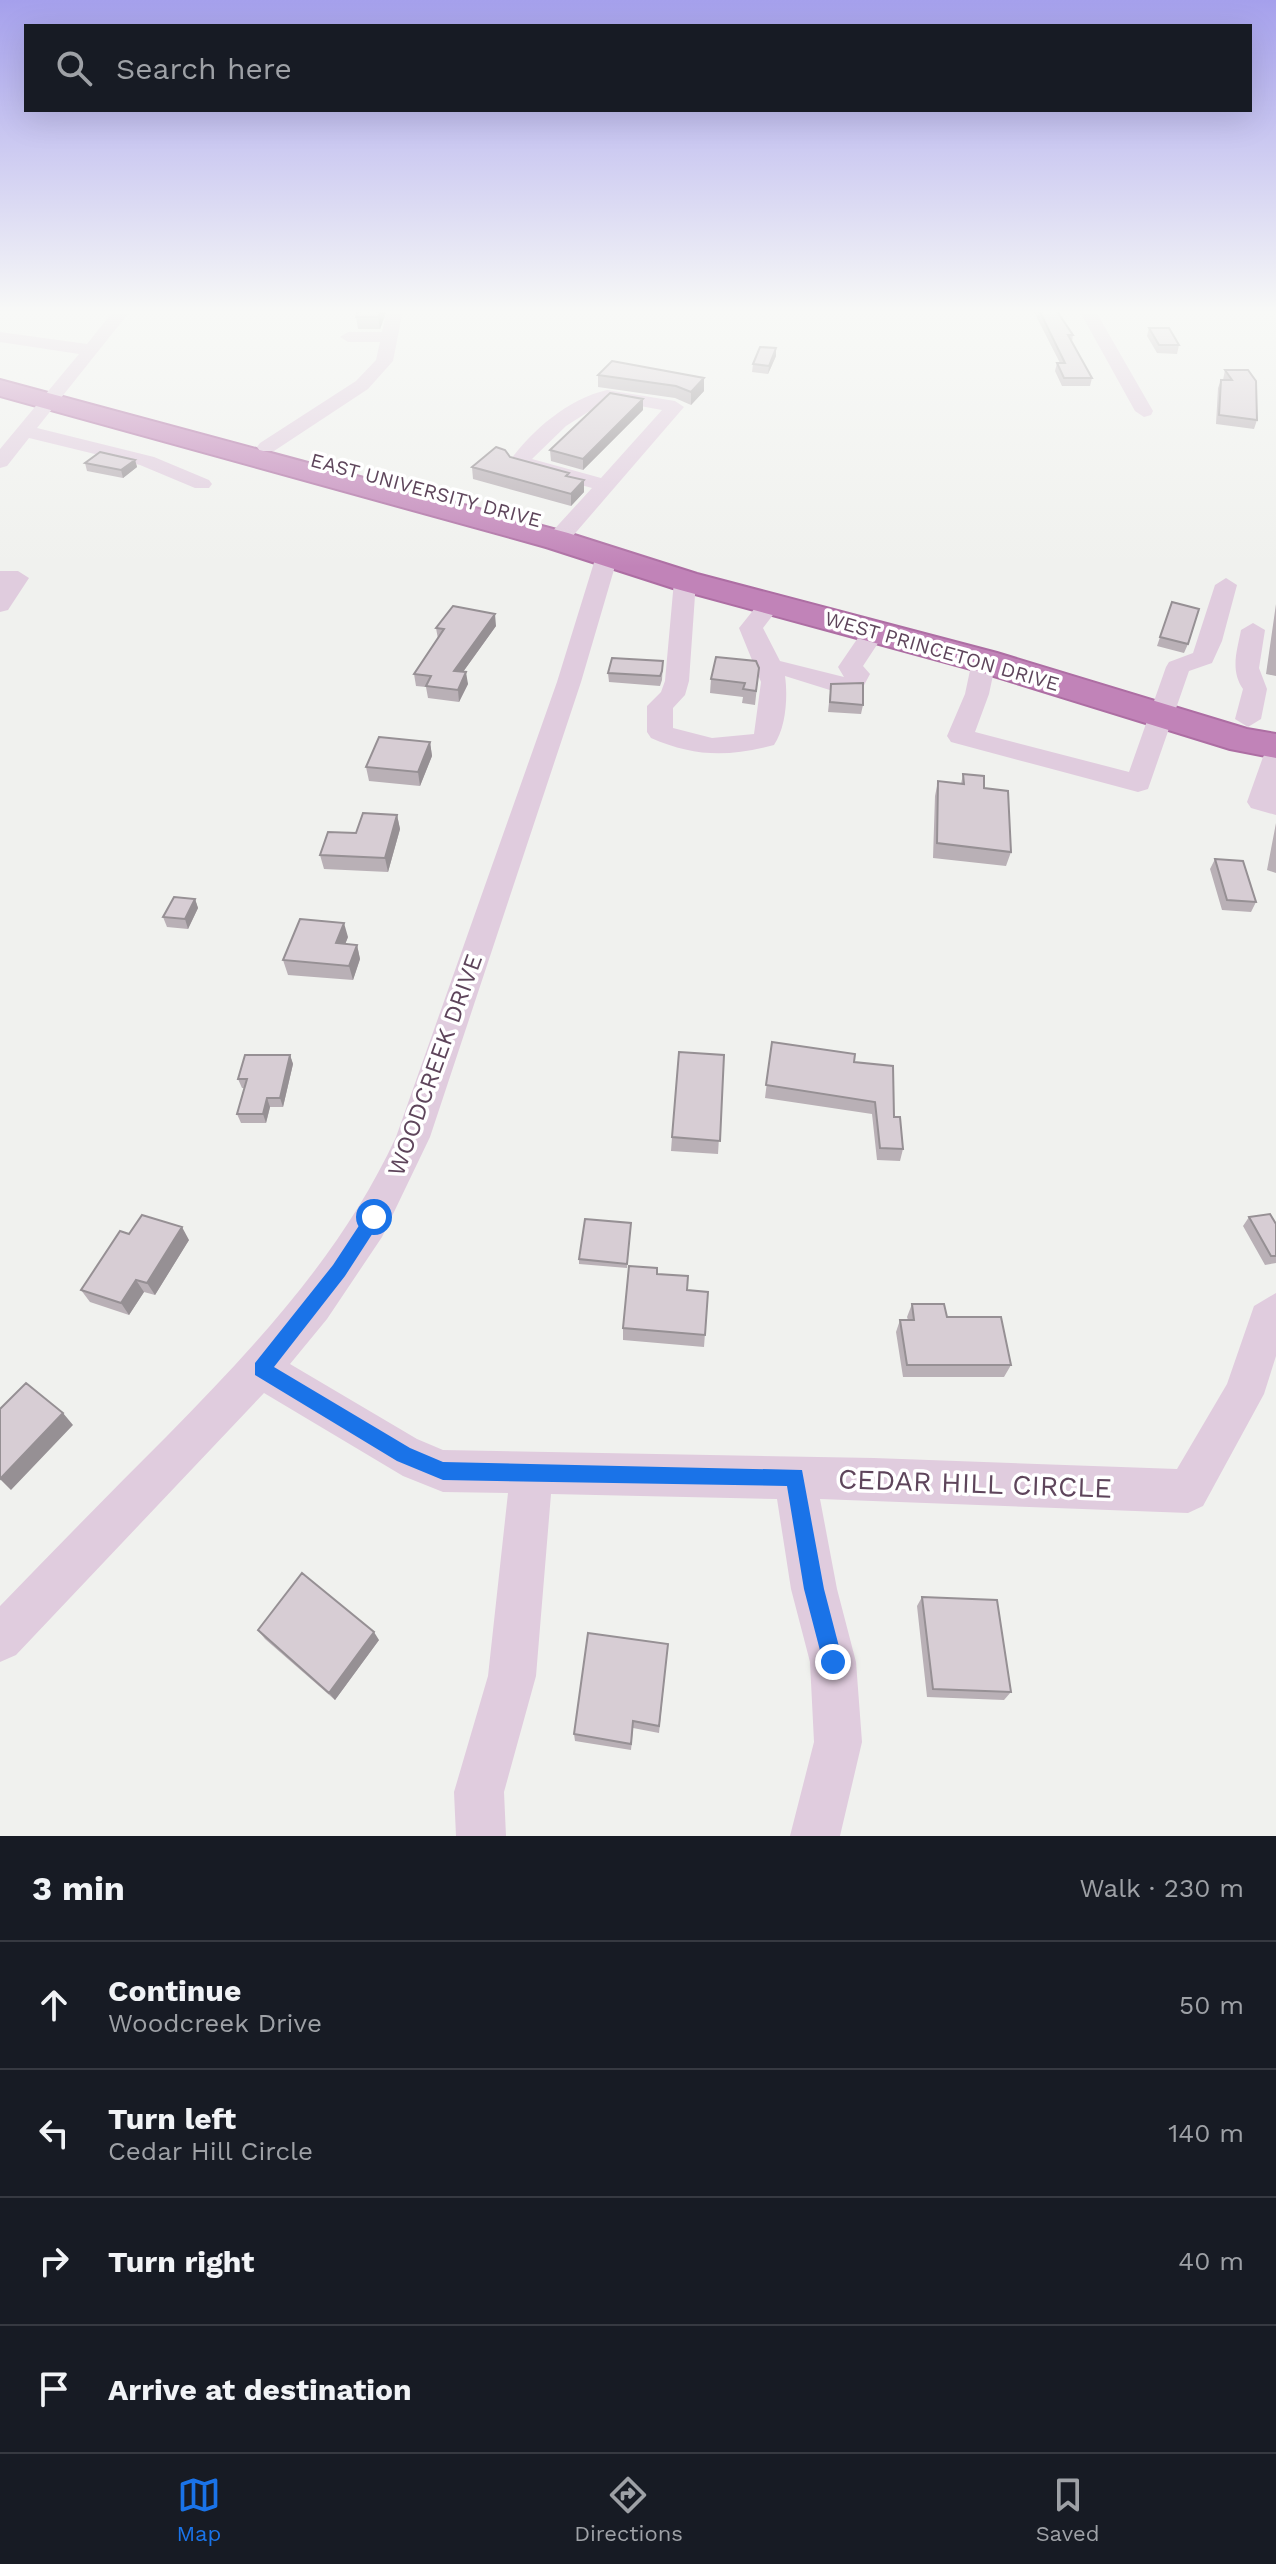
<!DOCTYPE html>
<html lang="en">
<head>
<meta charset="utf-8">
<style>
  body { margin:0; font-family:"Work Sans",sans-serif; background:#242831; color:#f1f3f6 }
  .stop { position:absolute; width:24px; height:24px; margin:-18px; border:6px solid #1a73e8; border-radius:50%; background:#fff }
  .stop.end { background:#1a73e8; border-color:#fff; box-shadow:0 2px 8px #0008 }
  .list { margin:0; padding:0; list-style:none }
  h2 { display:flex; justify-content:space-between; align-items:center; height:104px; margin:0; padding:0 32px; font-size:34px }
  h2 small { font-size:26px; font-weight:400; color:#9ea1a6 }
  .list li { display:grid; grid-template-columns:52px 1fr auto; gap:24px; align-items:center; box-sizing:border-box; height:128px; padding:0 32px; border-top:2px solid #363941 }
  .list b { display:block; font-size:30px; white-space:nowrap }
  .list p { margin:0; font-size:26px; white-space:nowrap; color:#9ea1a6 }
  .list em { font-size:26px; font-style:normal; color:#9ea1a6 }
  .icon { flex:none; width:44px; height:44px; fill:none; stroke:currentColor; stroke-width:2; stroke-linecap:round; stroke-linejoin:round }
  .map { position:relative; flex:none; width:1276px; height:1836px; overflow:hidden }
  .search { position:absolute; background:#171b24; box-shadow:0 8px 32px #0002; left:24px; right:24px; top:24px; height:88px; display:flex; align-items:center; gap:20px; box-sizing:border-box; padding:0 28px; border-radius:0px; color:#9ea1a6; font-size:30px }
  .sheet { height:616px; background:#171b24 }
  nav { display:flex; justify-content:space-around; align-items:center; box-sizing:border-box; height:112px; border-top:2px solid #363941; background:#171b24; font-size:22px; color:#9ea1a6 }
  nav a { display:grid; justify-items:center; gap:4px }
  nav .on { color:#1a73e8 }
  .map>svg:first-child { display:block }
</style>
</head>
<body>
<div class="map">
<svg width="1276" height="1836" viewBox="0 0 1276 1836">
  <rect width="100%" height="100%" fill="#f0f1ee"/>
  <g fill="none" stroke-linecap="round" stroke-linejoin="round">
    <g stroke="#ad6ea3" stroke-width="4">
      <path id="highway" d="M0 380 568 533 697 574 997 653 1247 729 1276 734V758L1230 749 971 669 673 588 546 547 0 396Z"/>
    </g>
    <path fill="#e0ccde" fill-rule="evenodd" d="M114 310H131L37 428 154 457 209 480 212 484 209 488H195L140 465 29 438 7 466 0 468V449L79 354 0 342V332L87 344Z
      M387 310H403L393 361 368 389 274 451H260L257 447 260 443 356 381 376 360 380 342H348L340 337 348 332H382Z
      M1079 310H1095L1153 411 1151 415 1144 417 1135 411Z
      M607 390 675 401 684 407 565 545H549L546 540 549 535 592 488 512 466 509 462C532 430 568 399 607 390ZM607 400 662 410 601 478 532 459 566 426Z
      M607 549 618 556 581 682 430 1137 382 1237 327 1319 290 1364 417 1439 443 1450 874 1458 1177 1469 1227 1384 1254 1306 1276 1293V1356L1264 1394 1203 1506 1188 1513 820 1499 837 1589 856 1662 862 1742 840 1836H790L814 1742 810 1662 791 1589 777 1499 551 1494 536 1676 504 1792 506 1836H456L454 1792 488 1676 508 1493 443 1492 403 1476 264 1393 16 1655 0 1662V1606C55 1549 111 1492 167 1436 256 1345 342 1254 396 1137L557 682 596 556Z
      M0 571H18L29 578 8 610 0 612Z
      M685 574 696 581 689 681 685 695 673 708V728L712 738 754 734 761 682 739 628 763 598 771 596 782 603 763 628 780 661 844 677 838 667 866 626H882L886 631 863 666 870 674 862 689 833 691 785 676C788 697 786 727 774 745 729 757 694 757 651 738L647 732V706L661 692 665 681 674 581Z
      M1226 578 1237 585 1222 641 1212 663 1189 671 1148 789 1138 792 951 742 947 736 965 694 972 661 984 654 996 661 989 694 975 732 1129 772 1166 667 1169 662 1193 653 1215 585Z
      M1253 623 1265 630 1259 668 1267 689 1261 719 1248 727 1235 719 1243 689C1230 670 1237 651 1241 630Z
      M1276 749V815L1251 808 1247 802 1263 757 1267 751Z"/>
    <use href="#highway" fill="#c183b8" fill-rule="evenodd"/>
  </g>
  <path fill="#b9b0b6" d="M387 310 380 329H358L356 317Z
    M1033 310H1056L1073 335 1072 342 1092 378 1090 386H1062L1055 371 1057 363H1060Z
    M1149 328 1179 345 1177 354 1157 353 1147 336Z
    M776 348V356L768 374 752 372 753 364Z
    M1225 370H1248L1257 420 1254 429 1216 424 1218 388 1221 380H1223Z
    M598 375 704 378V391L691 405 675 398 598 387Z
    M643 410 583 470 551 461 550 450Z
    M510 457 569 476 584 492 571 506 473 479 472 467Z
    M135 460 137 467 123 478 87 471 85 463Z
    M1172 602 1188 644 1184 653 1157 646Z
    M1276 604V676L1266 674Z
    M496 626 463 672 468 684 459 702 428 698 426 687 416 686 414 674 438 639 436 628Z
    M663 661 662 680 660 686 609 682 608 673Z
    M759 668 755 705 742 703 743 697 710 693 711 679Z
    M831 684 863 705 861 714 828 712Z
    M430 742 432 756 420 786 369 781 366 767Z
    M963 774 984 788 1011 852 1006 866 933 858 935 796 938 781 961 784Z
    M397 815 400 829 388 872 324 869 320 855 356 833Z
    M1276 823V873L1267 870Z
    M1215 859 1256 902 1251 912 1222 910 1210 869Z
    M195 899 198 908 188 929 167 927 163 917Z
    M348 937 345 944 357 945 360 959 353 980 288 975 283 960Z
    M772 1042 854 1062 894 1117 903 1149 900 1161 877 1160 872 1114 765 1098Z
    M290 1055 293 1064 283 1107H270L266 1123H241L237 1114 244 1088H242L238 1079Z
    M724 1055 718 1154 671 1151 672 1137Z
    M1249 1217 1276 1224V1263L1265 1265 1243 1226Z
    M631 1223 627 1268 579 1264V1259Z
    M129 1234 189 1240 155 1295 144 1292 129 1315 90 1302 81 1290Z
    M657 1274 687 1290 708 1292 704 1347 623 1340V1328Z
    M912 1304 947 1317 1011 1365 1004 1377H903L896 1332 900 1320H908L907 1317Z
    M922 1597 1011 1692 1004 1700 927 1697 917 1606Z
    M258 1630 379 1640 335 1700 265 1639Z
    M668 1644 659 1733 633 1728 631 1750 575 1741 574 1734Z"/>
  <path fill="#969094" d="M380 310H387L380 329 378 317Z
    M776 348V356L768 374 769 366Z
    M704 378V391L691 405V392Z
    M643 399V410L583 470V459Z
    M135 460 137 467 123 478 121 470Z
    M584 480V492L571 506V494Z
    M495 614 496 626 455 683 454 671Z
    M466 672 468 684 459 702 458 690Z
    M430 742 432 756 420 786 418 772Z
    M397 815 400 829 388 872 385 858Z
    M195 899 198 908 188 929 185 919Z
    M344 923 348 937 340 957 336 943Z
    M357 945 360 959 353 980 349 966Z
    M290 1055 293 1064 283 1107 280 1098Z
    M267 1098 270 1107 266 1123 263 1114Z
    M182 1227 189 1240 155 1295 147 1283Z
    M136 1280 144 1292 129 1315 121 1303Z
    M63 1413 73 1425 11 1490 0 1479Z
    M374 1632 379 1640 335 1700 329 1693Z"/>
  <path fill="#d7cdd4" stroke="#969094" stroke-width="2" d="M358 310H380L378 317H356Z
    M1039 310H1056L1073 335H1068L1092 378H1064L1057 363H1065Z
    M1149 328H1169L1179 345H1159Z
    M760 347 776 348 769 366 753 364Z
    M612 361 704 378 691 392 676 386 598 375Z
    M1225 370H1248L1256 381 1257 420 1219 415 1221 380H1232Z
    M610 393 643 399 583 459 550 450Z
    M496 447 505 450 510 457 569 473 566 476 584 480 571 494 472 467Z
    M100 452 135 460 121 470 85 463Z
    M1172 602 1199 609 1188 644 1160 637Z
    M453 606 495 614 454 671 466 672 458 690 426 686 431 676 414 674 444 629 436 628Z
    M716 657 756 661 759 668 756 691 743 689 745 683 711 679Z
    M612 658 663 661 662 671 660 676 608 673Z
    M863 683V705L830 702 831 684Z
    M379 737 430 742 418 772 366 767Z
    M963 774 984 776V788L1008 791 1011 852 937 843 938 781 964 784Z
    M363 813 397 815 385 858 320 855 328 832 356 833Z
    M1215 859 1243 861 1256 902 1227 900Z
    M174 897 195 899 185 919 163 917Z
    M300 919 344 923 336 943 357 945 349 966 283 960Z
    M772 1042 855 1054 854 1062 893 1066 894 1117H900L903 1149 880 1148 875 1102 766 1085Z
    M679 1052 724 1055 720 1141 672 1137Z
    M245 1055H290L280 1098H267L263 1114H237L247 1079H238Z
    M1270 1214 1276 1224V1256H1271L1249 1217Z
    M142 1215 182 1227 147 1283 136 1280 121 1303 81 1290 120 1231 129 1234Z
    M585 1219 631 1223 627 1264 579 1259Z
    M629 1266 657 1268V1274L688 1276 687 1290 708 1292 705 1335 623 1328Z
    M912 1304H944L947 1317H1001L1011 1365H907L900 1320H914Z
    M26 1383 63 1413 0 1479V1409Z
    M302 1573 374 1632 329 1693 258 1630Z
    M922 1597 997 1600 1011 1692 933 1689Z
    M588 1633 668 1644 659 1726 633 1721 631 1744 574 1734Z"/>
  <linearGradient id="sky" x2="0" y2="1"><stop stop-color="#a5a0ec"/><stop offset="0.55" stop-color="#f8f9f7"/><stop offset="1" stop-color="#f8f9f7" stop-opacity="0"/></linearGradient>
  <rect width="1276" height="567" fill="url(#sky)"/>
  <path fill="#1a73e8" d="M374 1210 382 1217 380 1222 345 1276 274 1367 410 1448 443 1462 802 1470 824 1589 843 1662 840 1669 833 1672 826 1669 823 1662 804 1589 787 1486 443 1480 397 1461 255 1375V1363L333 1265 368 1212Z"/>
  <g text-anchor="middle" stroke-width="7" stroke-linejoin="round" paint-order="stroke">
    <g font-size="20" fill="#5e455b" stroke="#fff">
      <text transform="translate(426 490) rotate(15)" y="7">EAST UNIVERSITY DRIVE</text>
      <text transform="translate(942 651) rotate(16)" y="7">WEST PRINCETON DRIVE</text>
    </g>
    <g font-size="24" fill="#5e455b" stroke="#fff">
      <text transform="translate(435 1065) rotate(-70)" y="8">WOODCREEK DRIVE</text>
    </g>
    <g font-size="28" fill="#5e455b" stroke="#fff">
      <text transform="translate(975 1483) rotate(2)" y="10">CEDAR HILL CIRCLE</text>
    </g>
  </g>
</svg>
<div class="stop" style="left:374px;top:1217px"></div>
<div class="stop end" style="left:833px;top:1662px"></div>
<div class="search"><svg class="icon" aria-label="search" viewBox="0 0 24 24"><circle cx="10" cy="10" r="6"/><path d="M15 15l6 6"/></svg>Search here</div>
</div>
<section class="sheet">
<h2>3 min<small>Walk · 230 m</small></h2>
<ul class="list">
<li><svg class="icon" aria-label="ahead" viewBox="0 0 24 24"><path d="M12 20V5M6 11l6-6 6 6"/></svg><div><b>Continue</b><p>Woodcreek Drive</p></div><em>50 m</em></li>
<li><svg class="icon" aria-label="left" viewBox="0 0 24 24"><path d="M17 20v-9H6M10 6l-5 5 5 5"/></svg><div><b>Turn left</b><p>Cedar Hill Circle</p></div><em>140 m</em></li>
<li><svg class="icon" aria-label="right" viewBox="0 0 24 24"><path d="M7 20v-9h11M14 6l5 5-5 5"/></svg><div><b>Turn right</b></div><em>40 m</em></li>
<li><svg class="icon" aria-label="arrive" viewBox="0 0 24 24"><path d="M6 21V4h12l-3 4 3 4H6"/></svg><div><b>Arrive at destination</b></div></li>
</ul>
</section>
<nav>
<a class="on"><svg class="icon" aria-label="map" viewBox="0 0 24 24"><path d="M3 6l6-2 6 2 6-2v14l-6 2-6-2-6 2zM9 4v14M15 6v14"/></svg>Map</a>
<a><svg class="icon" aria-label="directions" viewBox="0 0 24 24"><path d="M12 3l9 9-9 9-9-9zM9 14v-3h6M13 9l2 2-2 2"/></svg>Directions</a>
<a><svg class="icon" aria-label="saved" viewBox="0 0 24 24"><path d="M7 4h10v16l-5-4-5 4z"/></svg>Saved</a>
</nav>
</body>
</html>
